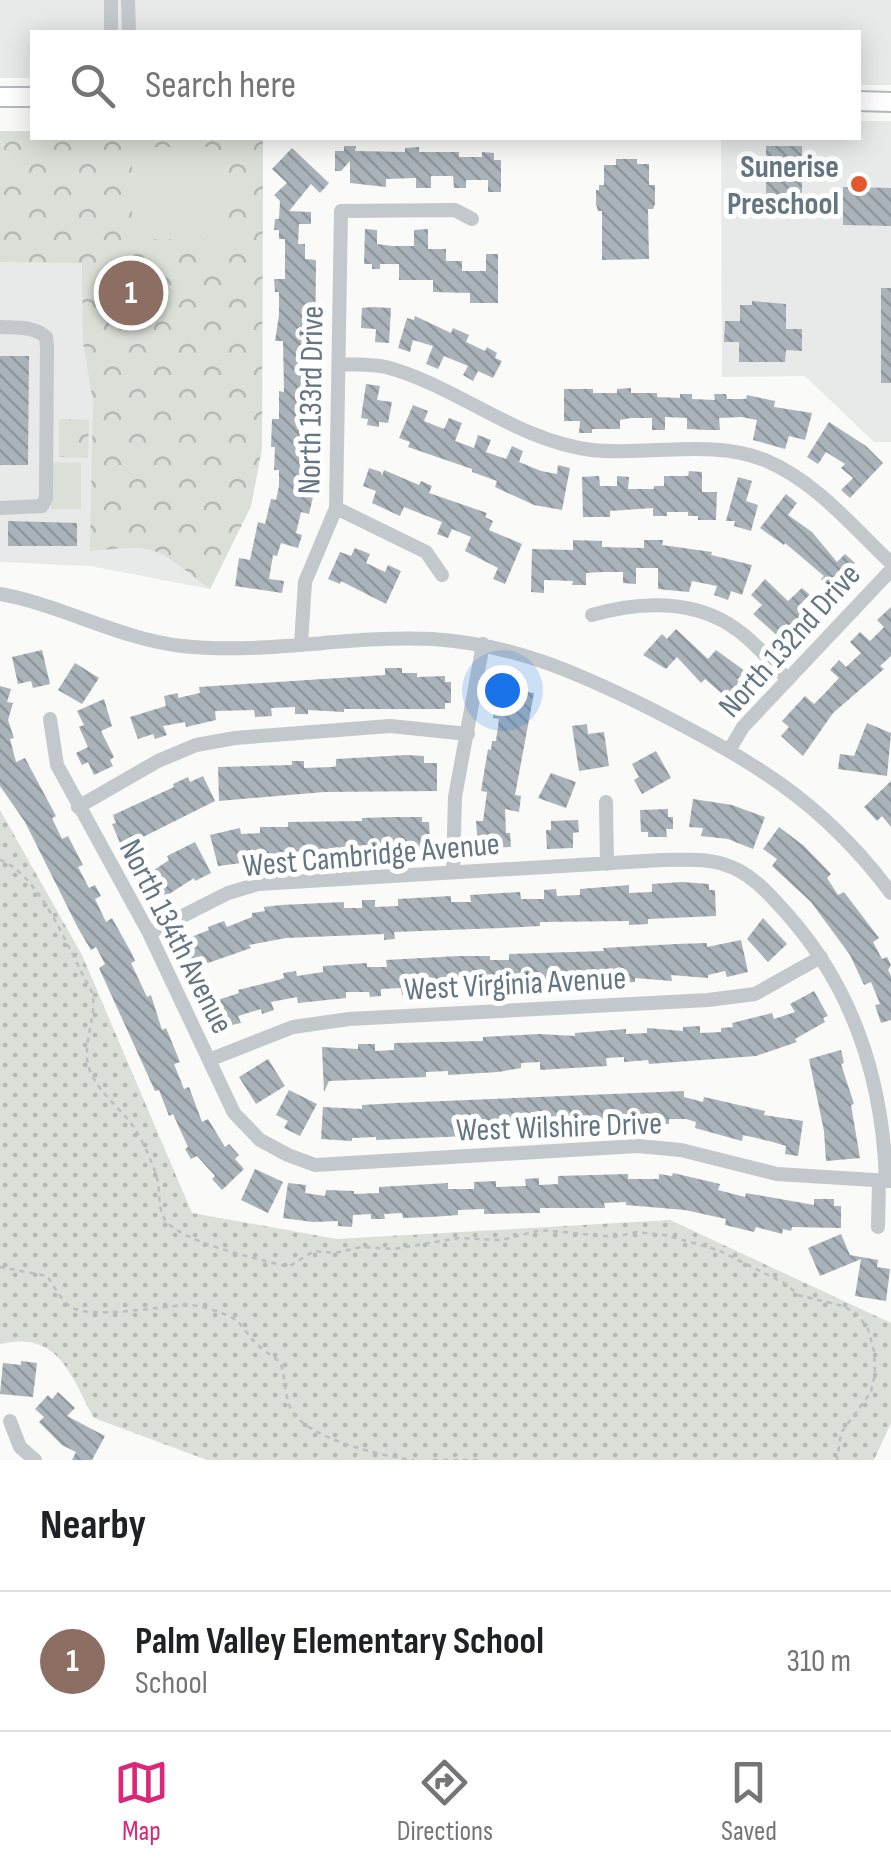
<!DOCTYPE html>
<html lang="en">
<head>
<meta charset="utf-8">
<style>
  body { margin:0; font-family:"Sofia Sans Condensed",sans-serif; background:#f6f6f6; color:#202124 }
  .you { position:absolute; left:502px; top:690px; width:35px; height:35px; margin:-25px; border:8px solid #fff; border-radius:50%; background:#1a73e8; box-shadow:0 0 0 15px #1a73e833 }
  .badge { display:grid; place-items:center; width:65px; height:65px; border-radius:50%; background:#db2777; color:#fff; font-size:32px; font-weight:700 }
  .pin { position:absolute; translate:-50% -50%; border:5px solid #fff; box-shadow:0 2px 10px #0006 }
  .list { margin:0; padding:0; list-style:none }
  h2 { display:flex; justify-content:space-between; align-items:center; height:130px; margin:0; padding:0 40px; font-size:42px }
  h2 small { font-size:32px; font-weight:400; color:#757577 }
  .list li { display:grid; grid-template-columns:65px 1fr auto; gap:30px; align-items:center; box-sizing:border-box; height:140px; padding:0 40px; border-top:2px solid #e0e0e0 }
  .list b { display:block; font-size:38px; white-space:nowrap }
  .list p { margin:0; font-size:32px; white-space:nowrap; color:#757577 }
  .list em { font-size:32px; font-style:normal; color:#757577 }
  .icon { flex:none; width:55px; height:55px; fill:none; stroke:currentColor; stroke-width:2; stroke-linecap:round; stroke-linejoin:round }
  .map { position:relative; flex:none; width:891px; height:1460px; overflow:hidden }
  .search { position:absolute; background:#fff; box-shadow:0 5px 25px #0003; left:30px; right:30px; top:30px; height:110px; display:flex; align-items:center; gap:25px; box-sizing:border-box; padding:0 35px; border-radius:0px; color:#757577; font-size:38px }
  .sheet { height:270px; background:#fff }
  nav { display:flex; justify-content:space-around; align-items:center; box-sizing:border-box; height:140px; border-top:2px solid #e0e0e0; background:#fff; font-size:28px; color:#757577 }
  nav a { display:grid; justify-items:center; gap:5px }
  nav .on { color:#db2777 }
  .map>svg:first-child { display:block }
</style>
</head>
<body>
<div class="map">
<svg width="891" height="1460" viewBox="0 0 891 1460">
  <defs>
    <pattern id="grass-dots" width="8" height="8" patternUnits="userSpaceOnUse" patternTransform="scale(2.5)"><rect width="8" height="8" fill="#dadfd7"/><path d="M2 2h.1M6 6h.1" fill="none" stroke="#b4b9b4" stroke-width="1.8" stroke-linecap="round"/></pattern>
    <pattern id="forest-crowns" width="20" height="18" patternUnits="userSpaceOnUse" patternTransform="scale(2.5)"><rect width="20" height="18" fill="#dadfd7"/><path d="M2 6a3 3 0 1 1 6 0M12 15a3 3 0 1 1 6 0" fill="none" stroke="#b4b9b4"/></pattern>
    <pattern id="building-back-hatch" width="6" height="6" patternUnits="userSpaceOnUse" patternTransform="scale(2.5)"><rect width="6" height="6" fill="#aab3b9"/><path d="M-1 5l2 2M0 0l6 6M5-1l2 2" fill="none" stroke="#8e969c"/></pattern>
  </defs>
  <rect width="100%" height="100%" fill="#fafaf8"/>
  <path fill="#e8e9e9" d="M0 0H891V85H859L858 32H32V78H0Z
    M859 121H891V442H874L805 376 722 377 721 138H858Z
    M0 131H32V138H263L262 448 251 506 210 589 90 566 0 562Z"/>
  <path fill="url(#grass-dots)" d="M0 810 82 955 192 1213 337 1239 670 1220 891 1323V1423L874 1460H207L94 1418C71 1376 59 1330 0 1344Z"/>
  <path fill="url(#forest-crowns)" d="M0 131H32V138H263L262 448 251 506 210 589C153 547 163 544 90 551L93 401 83 342 82 263 0 262Z
    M59 419 89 420 88 458 59 457Z"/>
  <path fill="#dadfd7" d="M132 147H214L221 154 223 240 132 239Z
    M51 462 81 463V509H51Z"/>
  <path fill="url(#building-back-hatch)" d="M344 146H356L355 151 405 152V148L419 147V152H459V157H482V152L494 153V160H501V192H488V180H466V188H454L453 176H431V188H416V178L386 179V187L350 183V161L341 171H335V151H344Z
    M766 146H802V200H766Z
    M292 148 329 183 320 193 311 184 289 211 311 212V224H299L298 244H305V259L316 260 315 362H303V400H315V412H299V434H319V448H306L305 468H315V488L309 514 301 512 296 533 302 535 298 548 281 543 277 556 273 555 269 579 284 581 282 593 235 586 239 558 250 560 258 522 265 524 271 499 276 500 279 486V470H274L275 447H271L272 419H279V391L284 392 283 341H275L279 315V292H275L274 279H285V239H279V230H274L275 219H279L280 201 274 195 287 183 272 169Z
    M616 159H637V164H649V185H655V204L653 209H648L649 259 602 260V211H598L596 204V190H599V185H604V165H616Z
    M843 187 891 188V226L843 225Z
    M365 229 377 230V244L392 246H414V230L428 229V249H446V261H462V271H486V254H498V303H470V293L433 292V280H399V264H380V269H372V264H364Z
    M881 288H891V383H881Z
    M752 301 786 304V329H802V351L786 350 785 362H739V342H724L725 321H740V305H752Z
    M372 307 391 308 389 343 375 342 376 329 361 328 362 308Z
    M415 316 451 333 453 328 469 335 466 342 485 351 487 347 497 353 495 358 502 361 493 378 478 371 473 381 463 375 468 366 444 356 438 369 426 364 433 346 413 340 410 352 398 348 407 318 414 320Z
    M0 356H29L28 465H0Z
    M366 384 380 386 377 400 392 402 388 423 379 422V427L367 425 368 419 361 418Z
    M631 388V393H657V397L680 398V394H692V399L715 400 714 394H726L727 399H746L747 395 775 401 774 407 812 413 805 440 789 436 785 449 753 440 757 420 742 417 719 418 720 430H708L687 429V418L665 417V430H652V418H631L620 420V429H592V433H579L580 421H564V389H593V393H617V389Z
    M413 405 428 411 424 421 444 429 449 418 462 423 455 441 474 448 478 435 491 440 486 452 506 459 512 446 523 451 519 462 541 471 557 474 558 465 570 468 562 510 534 505 495 487 497 481 472 472V469L408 447 410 442 399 438Z
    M829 422 866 446 883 463 850 498 841 490 853 478 841 468 845 464 826 452 818 464 807 457Z
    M369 468 381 472 382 476 384 470 419 485 421 481 432 486 429 493 487 513 485 517 493 521 489 530 522 544 505 584 493 579 498 568 465 551 471 537 452 529 448 538 437 534 442 522 404 507 400 516 372 503 376 491 363 486Z
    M689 471 702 472V492H717L716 520H698V516H688V512H667V516H653V508L610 511V517H583L582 477 599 476 600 486H617V476L629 477 628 489H654V486H664V476H688Z
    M738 477 752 481 746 501 758 505 751 531 734 526 735 521H726Z
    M786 494 797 503 788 515 812 532 837 562 845 554 855 563 849 569 858 577 836 600 826 590 830 587 821 579 824 576 785 543 784 545 760 528Z
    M8 521 77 523V546H8Z
    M573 540 602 541V547L644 548V540H663L662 545 712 552 711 555 752 565 742 595 731 591 728 600 714 595 717 586 692 581 689 592 658 589V568H636V584L623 583V572H602L586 573V585H572L573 581 544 580V593L531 592 532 549 573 550Z
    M355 548 370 554 366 563 385 572 388 565 401 571 386 604 341 581 340 584 328 579 340 552 351 556Z
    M765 579 788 601 802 588 810 595 802 602 818 619 795 640 788 632 781 639 753 614 762 605 751 595Z
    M891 607V656L880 666 884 669 833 713 803 756 781 736 789 727 782 721 805 696 814 704 824 694 839 678 830 670 839 660 846 667 861 653 850 642 860 632 870 641 884 627 877 620Z
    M676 629 708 659 716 650 745 671 737 680 748 690 734 704 705 679 701 683 677 657 666 669 643 655 662 634 667 639Z
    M42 650 50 684 33 688 31 681 18 684 12 657Z
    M75 663 99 678 82 704 58 690Z
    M385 668H402V673H417V677L445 676V682H451V703H445V709H344V712L308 710V714H295V707L271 708 272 716 255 717 254 710 215 711 216 720 186 727 185 722 163 726 167 735 155 739 153 734 138 739 130 717 166 706 164 696 178 693V698L200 693 199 687 385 675Z
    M0 686 11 689 7 702 13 703 8 720 14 738 10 739 16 762 25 758 56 816 52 818 62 839 68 836 83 865 78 867 89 888 95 885 101 896 95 899 106 922 112 918 132 954 135 961 131 963 147 997 151 995 162 1030 166 1028 180 1062 174 1064 184 1089 189 1087 202 1122 208 1119 225 1147 229 1144 239 1155 235 1159 244 1169 222 1190 212 1179 215 1176 197 1156 191 1159 185 1149 188 1147 173 1114 169 1116 159 1090 155 1091 99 968 105 964 96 947 91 950 78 928 25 822 0 786Z
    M507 689 534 693 515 795 521 796 519 812 505 809 506 833H510L511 847 478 848 476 821H483L487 792 481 791 488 749 491 750 492 741H496L499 719 493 718 496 701 505 702Z
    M104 699 112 726 101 731 114 757 110 760 113 766 94 775 88 762 82 765 76 753 88 747 79 727 84 725 77 711Z
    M867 723 891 733 887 776 838 769 840 754 854 756Z
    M587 724 588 734 604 732 609 766 579 771 572 726Z
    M656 751 671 778 642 794 634 780 639 777 632 764Z
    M406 755 424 756V763H437V791L324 792 219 801 218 767 292 765V761H304V768L332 767 336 766V759Z
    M551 773 576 782 566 808 538 798Z
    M203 776 215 801 129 844 127 840 120 843 112 824 116 823 113 815 174 787 173 784 188 777 190 782Z
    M891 781V827L882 816 877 821 864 807Z
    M693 799 732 805 765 817 753 849 728 839 701 836 703 828 689 827Z
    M668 809V817H673V829H666L667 837H648V832H641L640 810Z
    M393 817H422V822H429L430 842 424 843 425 850 289 856 288 853 266 854V860L218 866 210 835 240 828 241 834 260 833V827H288V822L362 821V818Z
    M578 820 579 832 573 833V848L547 849 546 830H551V821Z
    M779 827 804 846 831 874 827 878 838 895 844 892 879 938 873 942 882 959 887 957 891 965 888 970 891 976V1020L881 1023 875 1005 880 1004 871 982 864 985 850 955 811 902 772 866 777 859 763 849Z
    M195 842 211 873 195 881 194 878 163 898 161 894 154 899 139 876 152 867 154 870 169 860 167 856Z
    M682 882 709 884V890H715L716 916 648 919V924L629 925V921L540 922V926L502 928 394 932 395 939 384 940V934L286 938 249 945 251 948 188 970 180 948 194 943 191 937 209 930 208 927 224 921 227 927 252 917V913L265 911 264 907 281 905 344 902V908H362V900H375V907L398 906V899L451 896V902H471L470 895 520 892 521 899H544V890L556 889 557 896 580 895V889L629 885V893L652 892V884Z
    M763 918 787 944 768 962 747 939Z
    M741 940 748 972 727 977 725 971 708 975V978L671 975 672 981 635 978V982L618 983V976L599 977V984L550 987V979L524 980V987L474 990V984L455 985V992L419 990V995H402L401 988 381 989V996L370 997 369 992H346V998L298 1003 297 997 271 1002 274 1010 262 1014 261 1009 238 1016 241 1023 214 1029 204 1001 217 996 218 1000 239 993 238 990 278 980 284 978 283 973 296 971 297 976 323 972V966L367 963V967H387L386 960 459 956H490V960H509V954L604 951 603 948 676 944 707 943V947Z
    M814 991 828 1016 823 1018 825 1022 795 1039 797 1042 756 1056 649 1064 648 1060 624 1062V1057L606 1058 607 1066 540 1070V1062L521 1063V1068L498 1072 448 1075V1071L426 1072V1077L329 1081 324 1092 322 1047 358 1049V1044H375V1051L394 1050V1043L483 1041V1037L539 1034 575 1036V1033L626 1029V1034L647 1033V1028L683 1031V1027L700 1026V1033L721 1032V1028L733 1027 732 1023 772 1013 774 1019 795 1012 790 1004Z
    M841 1050 844 1063 841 1064 854 1104 851 1105 860 1158 826 1161 824 1131 809 1059Z
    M268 1059 285 1086 256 1104 239 1077Z
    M289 1090 317 1104 300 1136 284 1128 288 1121 276 1115Z
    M684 1091V1097L703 1102 704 1097 765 1111 764 1115 803 1121 798 1156 785 1154 786 1146 769 1141 743 1135 742 1141 695 1128 696 1122 686 1119H669V1124L615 1125V1120L592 1121 593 1129 561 1130V1126L522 1132V1128L490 1129V1135L376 1140V1137L352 1138V1141L321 1139 323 1107 362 1109V1105L397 1103Z
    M255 1169 283 1182 268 1213 241 1200Z
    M673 1173 720 1184 718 1190 745 1197 746 1193 814 1205V1199H834V1206H841V1228L792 1227 791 1231 783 1229 782 1234 756 1227 754 1232 725 1225 726 1219 685 1210 626 1205V1202L604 1203 605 1208H540V1213L484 1214V1209L458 1210V1215L431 1217 403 1218 402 1213 384 1214 385 1219H371V1214L353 1215 352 1227 338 1226V1221L313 1222 283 1218 288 1183 306 1185 305 1193 325 1196 326 1190 354 1191V1194L379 1193V1187L448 1183V1189H474V1182L496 1181V1187L526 1186 525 1179 539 1178V1185L558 1184V1176L628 1174V1179H659V1174L672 1176Z
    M841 1234 850 1255 878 1260 877 1267 890 1269 886 1301 855 1296 861 1259 820 1276 808 1248Z
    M21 1361 37 1363 33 1397 0 1394 3 1363 21 1365Z
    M58 1392 75 1408 67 1416 105 1436 92 1460H72L76 1452 62 1445 39 1422 44 1417 35 1409 48 1395 52 1399Z"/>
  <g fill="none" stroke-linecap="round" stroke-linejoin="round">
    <g stroke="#b5babe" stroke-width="22">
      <path id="major" d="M0 97H32
        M858 101 891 102"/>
    </g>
    <path stroke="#bbbfc2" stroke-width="2.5" stroke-dasharray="5 5" stroke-linecap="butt" d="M0 860C42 876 70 954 92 992 98 1017 81 1043 89 1068 98 1093 121 1108 135 1129 143 1142 153 1163 157 1178 160 1190 158 1205 163 1216 174 1242 261 1259 288 1267L314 1251 335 1253 361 1247 394 1249 459 1238 501 1240 541 1230 615 1237 636 1232 665 1235 718 1250 786 1284 798 1295 843 1306 857 1314 868 1329 874 1351 875 1374 871 1392 841 1433 837 1460
      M0 1267 47 1276C54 1286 61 1300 71 1307 88 1319 161 1307 184 1305 196 1304 218 1311 229 1316 242 1321 246 1335 256 1343 263 1350 272 1356 280 1362 286 1377 284 1395 291 1409 305 1438 384 1457 414 1460
      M433 1460H479"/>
    <path stroke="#c3c8cc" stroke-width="14" d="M111 0V32
      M128 0 129 32
      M0 327C17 328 33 326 46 337L47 347 46 498 42 506 0 508
      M340 364C354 365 371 364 386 367 457 386 517 441 592 450 648 456 714 438 767 461 816 482 853 527 891 563
      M336 508 426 552 442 575
      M0 594C62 605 119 639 182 646 265 655 349 635 432 639 513 644 576 672 647 707 749 759 821 799 891 893
      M592 615C639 601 695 599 736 629 755 642 771 662 787 679
      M301 644 305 582 336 508 341 211 455 210 472 219
      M50 719 57 765 149 933 234 1113 260 1140 288 1155 315 1165 638 1146 681 1150 777 1174 891 1181
      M730 749 743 727 891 570
      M606 802 607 864
      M78 807 158 761 196 745 235 738 390 726 468 734
      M453 872 455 797 483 644
      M149 933 228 893 258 884 662 860C682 860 703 858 723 864 751 872 769 894 788 915 854 990 883 1082 886 1181
      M209 1060 293 1027 349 1019 708 1000 755 994 821 957
      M878 1227 879 1181
      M10 1421 20 1447 35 1460"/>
    <use href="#major" stroke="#fff" stroke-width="18"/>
  </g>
  <circle fill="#e4572e" stroke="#fff" stroke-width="4" cx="859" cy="184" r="10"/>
  <g text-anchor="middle" stroke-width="10" stroke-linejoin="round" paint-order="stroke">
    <g font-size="32" font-weight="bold" fill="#657683" stroke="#fff" text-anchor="end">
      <text x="839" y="177">Sunerise<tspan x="839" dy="37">Preschool</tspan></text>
    </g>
    <g font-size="32" fill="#657683" stroke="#fff">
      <text transform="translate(310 400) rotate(-89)" y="11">North 133rd Drive</text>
      <text transform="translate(789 640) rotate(-48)" y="11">North 132nd Drive</text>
      <text transform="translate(371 854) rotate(-5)" y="11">West Cambridge Avenue</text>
      <text transform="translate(177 936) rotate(63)" y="11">North 134th Avenue</text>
      <text transform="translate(515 983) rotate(-3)" y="11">West Virginia Avenue</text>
      <text transform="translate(559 1126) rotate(-2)" y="11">West Wilshire Drive</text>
    </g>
  </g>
</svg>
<div class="you"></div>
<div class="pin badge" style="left:131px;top:293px;background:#8d6e63">1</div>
<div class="search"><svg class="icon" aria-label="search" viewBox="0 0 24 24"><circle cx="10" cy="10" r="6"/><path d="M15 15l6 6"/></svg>Search here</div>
</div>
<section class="sheet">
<h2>Nearby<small></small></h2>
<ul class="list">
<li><span class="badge" style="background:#8d6e63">1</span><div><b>Palm Valley Elementary School</b><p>School</p></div><em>310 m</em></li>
</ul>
</section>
<nav>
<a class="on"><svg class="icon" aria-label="map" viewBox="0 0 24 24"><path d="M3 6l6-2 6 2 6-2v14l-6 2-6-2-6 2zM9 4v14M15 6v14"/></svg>Map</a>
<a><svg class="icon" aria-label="directions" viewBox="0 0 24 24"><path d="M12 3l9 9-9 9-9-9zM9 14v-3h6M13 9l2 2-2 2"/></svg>Directions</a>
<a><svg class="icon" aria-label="saved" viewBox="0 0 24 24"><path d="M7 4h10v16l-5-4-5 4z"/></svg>Saved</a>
</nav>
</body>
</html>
